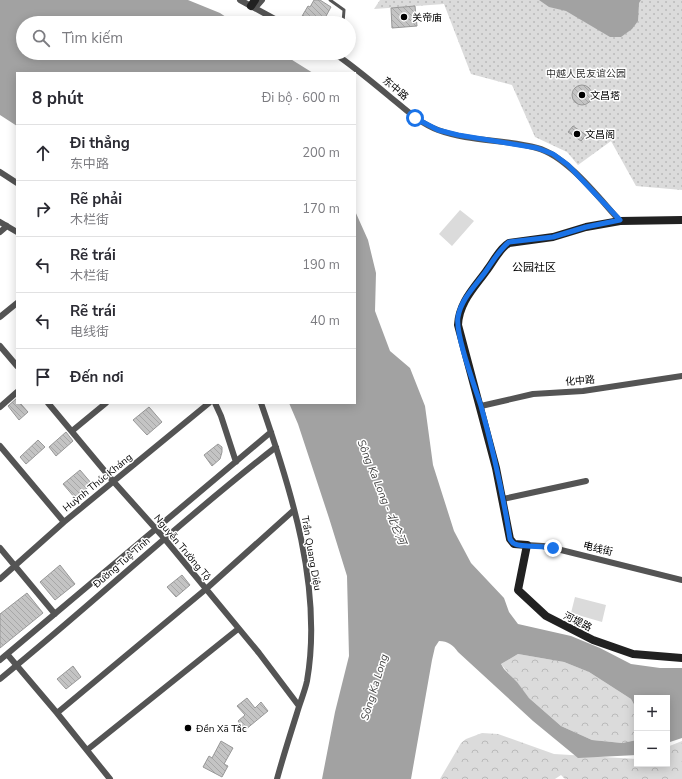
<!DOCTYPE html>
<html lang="vi">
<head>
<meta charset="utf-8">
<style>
  body { margin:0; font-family:"Nunito Sans","Noto Sans SC",sans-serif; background:#f7f7f7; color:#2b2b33 }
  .controls { position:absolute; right:12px; bottom:12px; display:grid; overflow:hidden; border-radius:0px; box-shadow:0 2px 10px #0003 }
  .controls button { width:36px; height:36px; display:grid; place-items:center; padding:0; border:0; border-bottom:1px solid #e1e1e2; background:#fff; color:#2b2b33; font:20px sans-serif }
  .stop { position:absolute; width:12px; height:12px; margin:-9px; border:3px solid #1a73e8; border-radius:50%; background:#fff }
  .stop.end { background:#1a73e8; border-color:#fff; box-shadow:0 1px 4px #0008 }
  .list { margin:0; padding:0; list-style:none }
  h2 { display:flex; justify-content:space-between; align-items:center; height:52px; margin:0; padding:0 16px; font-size:17px }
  h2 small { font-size:13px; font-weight:400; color:#7c7c81 }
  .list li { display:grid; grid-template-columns:26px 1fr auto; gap:12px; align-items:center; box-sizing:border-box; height:56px; padding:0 16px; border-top:1px solid #e1e1e2 }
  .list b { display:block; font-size:15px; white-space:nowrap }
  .list p { margin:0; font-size:13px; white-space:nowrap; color:#7c7c81 }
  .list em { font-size:13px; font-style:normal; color:#7c7c81 }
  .icon { flex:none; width:22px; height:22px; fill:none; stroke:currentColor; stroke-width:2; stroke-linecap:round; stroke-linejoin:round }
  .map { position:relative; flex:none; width:682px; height:779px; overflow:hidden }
  .search { position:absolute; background:#fff; box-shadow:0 2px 10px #0003; left:16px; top:16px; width:340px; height:44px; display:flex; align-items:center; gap:10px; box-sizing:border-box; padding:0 14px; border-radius:22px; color:#7c7c81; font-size:15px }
  .panel { position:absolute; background:#fff; box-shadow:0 2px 10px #0003; left:16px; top:72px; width:340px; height:332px; border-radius:0px }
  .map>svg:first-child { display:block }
</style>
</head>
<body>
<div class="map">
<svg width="682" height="779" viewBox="0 0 682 779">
  <defs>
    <pattern id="grass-dots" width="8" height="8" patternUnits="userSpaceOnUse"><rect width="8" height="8" fill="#dbdbdb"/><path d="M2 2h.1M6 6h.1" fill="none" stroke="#bababa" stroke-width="1.8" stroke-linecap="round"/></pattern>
    <pattern id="forest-crowns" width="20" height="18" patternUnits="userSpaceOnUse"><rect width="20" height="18" fill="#dbdbdb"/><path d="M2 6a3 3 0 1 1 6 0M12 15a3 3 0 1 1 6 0" fill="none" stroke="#bababa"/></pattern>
    <pattern id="building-back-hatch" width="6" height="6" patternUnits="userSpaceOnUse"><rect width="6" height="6" fill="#c4c4c4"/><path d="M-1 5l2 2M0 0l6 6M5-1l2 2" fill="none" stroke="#a7a7a7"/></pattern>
  </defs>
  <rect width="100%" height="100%" fill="#fff"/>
  <path fill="url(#grass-dots)" d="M380 0H682V190L636 186 611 141 578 165 567 152 535 137 512 85 471 74 444 4 374 9Z"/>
  <path fill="url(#forest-crowns)" d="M518 654 564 662 589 672 631 699 637 710V740L622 743 592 740 561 726 529 698 501 664Z
    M482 733 498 734 554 754 637 759V764H667V747L682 741V779H565L561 775 555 779H440L461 743 466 739Z"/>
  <path fill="#dbdbdb" d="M460 210 474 221 452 246 439 234Z
    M575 597 606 605 602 622 571 613Z"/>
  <path fill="#a2a2a2" d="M0 0H188L220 13 235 23H23V53H281L313 73H17V126L0 115Z
    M539 0H641L639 3 638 21 632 29 621 37H610L566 11 549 7Z
    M355 211 368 240 376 273 375 311 390 351 410 368 425 406 433 465 454 531 471 563 504 598 509 612 518 624 571 636 600 648 631 664 660 668H682V738L667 743V698H637V710L631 699 589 672 564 662 518 654 501 664 504 669 517 682 529 698 561 726 592 740 622 743 637 740V755L578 758 533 721 458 652C453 645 448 641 439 641L435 647 432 660 411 779H322L335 712 349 656 347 576 329 518 298 424 289 403H355Z"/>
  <path fill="url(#building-back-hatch)" stroke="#989898" d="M314 0H320L331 7 325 18 334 23H298L308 6 310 7Z
    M415 6 417 26 392 28 391 8Z
    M572 95a10 10 0 1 1 20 0a10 10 0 1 1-20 0Z
    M573 126 586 135 581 141 568 132Z
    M17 398V403H20L28 412 19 420 8 406Z
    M149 407 162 422 147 435 133 420Z
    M66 432 73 441 56 456 49 447Z
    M38 440 45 447 26 464 20 457Z
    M218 444 222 447V452L220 459 212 466 204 455Z
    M80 470 92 484 75 498 63 484Z
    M60 565 75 584 55 600 40 582Z
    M182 575 190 585 176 597 167 587Z
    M27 593 43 613 0 648V614Z
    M73 666 81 677 66 689 57 679Z
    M247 698 255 708 261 702 268 711 245 730 238 721 245 715 237 706Z
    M221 741 233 748 224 764 228 766 222 777 203 767 209 756 212 758Z"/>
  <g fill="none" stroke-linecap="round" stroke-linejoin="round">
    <path stroke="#545454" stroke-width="3" d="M330 0 344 10 343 23"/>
    <path stroke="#545454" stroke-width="6" d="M240 0 282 23
      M255 8 262 0
      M334 53C353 66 371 81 389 96 404 108 419 123 438 130 470 142 505 139 537 148 567 156 598 197 620 221
      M0 172 17 183
      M0 222 17 232
      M0 232 7 226
      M0 317 17 303
      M0 346 17 366
      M48 403 113 481 164 538 259 653 299 706
      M215 403 221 416 236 462
      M261 403C291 489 323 589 307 681 305 691 300 702 297 713 290 735 283 757 277 779
      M481 406 533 394 583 391 682 376
      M0 407 17 392
      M72 431 106 403
      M0 446 64 522
      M503 499 586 481
      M527 545 543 546 553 548 682 580
      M0 548 55 614
      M0 579 64 522 209 403
      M7 654 57 713 110 779
      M0 660 271 432
      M0 679C94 603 181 520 276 447
      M57 713 206 589 294 510
      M87 750 238 629"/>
    <path stroke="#212121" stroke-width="8" d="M251 6 255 0
      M682 220 620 221 586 227 553 237 509 243C499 249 494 261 487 270 475 287 459 302 458 325L496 468 510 539 514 544 527 545 518 590 546 616 593 640 633 654 682 658"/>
  </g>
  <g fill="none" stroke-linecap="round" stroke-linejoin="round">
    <path stroke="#1a73e8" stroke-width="5" d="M415 118 438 130 458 135 537 148 553 154 568 165 620 220 586 227 553 237 509 242C499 250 493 261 486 271 476 285 461 299 458 317 455 334 475 387 481 406 493 450 503 494 510 539 512 542 512 543 515 544 521 547 543 546 553 548"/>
  </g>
  <g fill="#000" stroke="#fff" stroke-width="1.5">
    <circle cx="404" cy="17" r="4"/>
    <circle cx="582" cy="95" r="4"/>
    <circle cx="577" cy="134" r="4"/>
    <circle cx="188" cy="728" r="4"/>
  </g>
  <g text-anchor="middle" stroke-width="3" stroke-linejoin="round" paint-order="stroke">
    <g font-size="10" fill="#000" stroke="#fff" text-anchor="start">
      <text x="412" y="21">关帝庙</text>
      <text x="590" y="99">文昌塔</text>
      <text x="585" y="138">文昌阁</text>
      <text x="196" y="732">Đền Xã Tắc</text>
    </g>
    <g font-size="10" fill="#323232" stroke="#fff">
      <text x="586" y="77">中越人民友谊公园</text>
    </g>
    <g font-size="10" fill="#000" stroke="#fff">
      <text transform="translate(396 88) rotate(40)" y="4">东中路</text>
      <text transform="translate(580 380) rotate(-5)" y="4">化中路</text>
      <text transform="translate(97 482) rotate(-39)" y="4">Huỳnh Thúc Kháng</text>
      <text transform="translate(183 547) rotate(50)" y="4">Nguyễn Trường Tộ</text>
      <text transform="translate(598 548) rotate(14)" y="4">电线街</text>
      <text transform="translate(312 553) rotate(80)" y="4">Trần Quang Diệu</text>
      <text transform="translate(121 562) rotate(-41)" y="4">Đường Tuệ Tĩnh</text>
      <text transform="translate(578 621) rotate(27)" y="4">河堤路</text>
    </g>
    <g font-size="11" fill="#000" stroke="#fff">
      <text x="534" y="271">公园社区</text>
    </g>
    <g font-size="11" font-style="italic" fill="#434343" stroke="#fff">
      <text transform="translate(382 492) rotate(68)" y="4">Sông Ka Long - 北仑河</text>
      <text transform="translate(374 687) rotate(-73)" y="4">Sông Ka Long</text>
    </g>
  </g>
</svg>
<div class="controls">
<button>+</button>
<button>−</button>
</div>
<div class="stop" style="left:415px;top:118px"></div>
<div class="stop end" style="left:553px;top:548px"></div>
<div class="search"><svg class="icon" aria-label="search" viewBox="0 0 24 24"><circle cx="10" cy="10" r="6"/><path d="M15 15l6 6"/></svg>Tìm kiếm</div>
<section class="panel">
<h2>8 phút<small>Đi bộ · 600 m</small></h2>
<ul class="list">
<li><svg class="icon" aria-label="ahead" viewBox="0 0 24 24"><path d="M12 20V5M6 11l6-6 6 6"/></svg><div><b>Đi thẳng</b><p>东中路</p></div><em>200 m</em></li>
<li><svg class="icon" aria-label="right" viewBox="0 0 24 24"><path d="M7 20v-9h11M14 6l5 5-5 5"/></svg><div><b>Rẽ phải</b><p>木栏街</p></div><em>170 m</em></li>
<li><svg class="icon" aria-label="left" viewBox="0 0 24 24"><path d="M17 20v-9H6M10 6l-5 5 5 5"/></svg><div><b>Rẽ trái</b><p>木栏街</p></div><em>190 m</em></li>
<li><svg class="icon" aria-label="left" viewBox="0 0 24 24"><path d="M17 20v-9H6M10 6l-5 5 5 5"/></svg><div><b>Rẽ trái</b><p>电线街</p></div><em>40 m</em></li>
<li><svg class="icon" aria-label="arrive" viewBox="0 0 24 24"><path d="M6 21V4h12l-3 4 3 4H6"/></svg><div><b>Đến nơi</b></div></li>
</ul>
</section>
</div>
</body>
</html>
